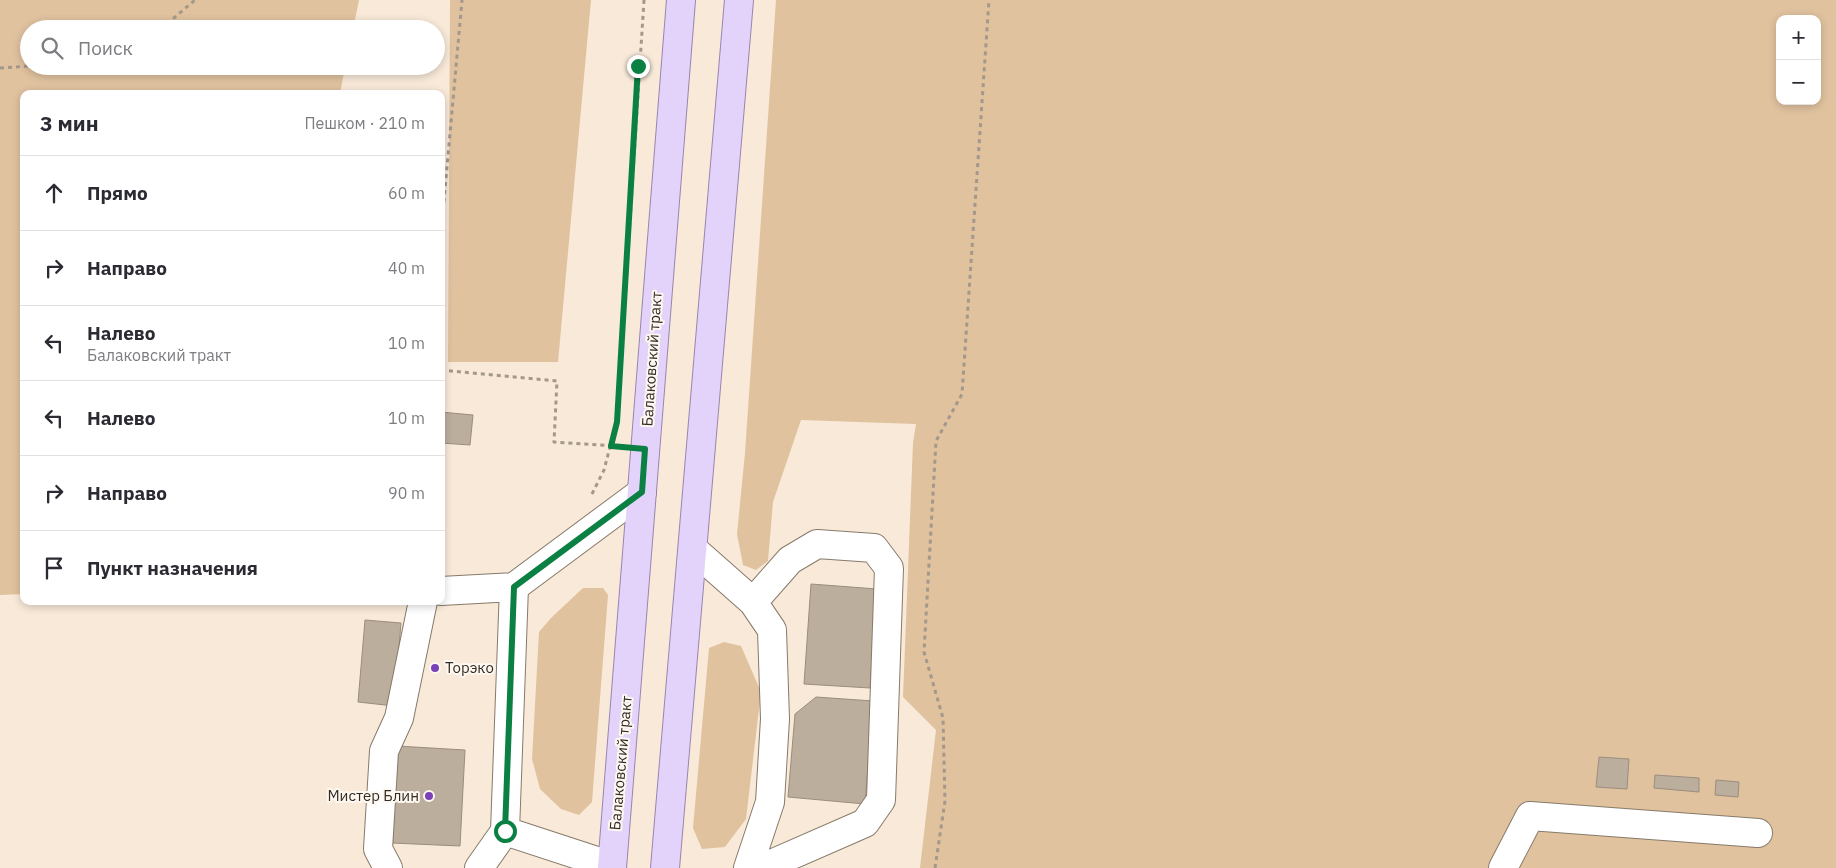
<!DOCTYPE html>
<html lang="ru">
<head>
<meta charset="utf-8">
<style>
  body { margin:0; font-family:"IBM Plex Sans",sans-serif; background:#f2f2f3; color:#2b2b33 }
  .controls { position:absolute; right:15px; top:15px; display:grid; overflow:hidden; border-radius:10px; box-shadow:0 2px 8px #0003 }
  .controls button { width:45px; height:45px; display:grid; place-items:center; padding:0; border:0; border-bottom:1px solid #e1e1e2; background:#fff; color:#2b2b33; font:25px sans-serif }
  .stop { position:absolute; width:15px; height:15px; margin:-11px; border:4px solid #0b8043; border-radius:50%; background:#fff }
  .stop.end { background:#0b8043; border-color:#fff; box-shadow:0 1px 5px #0008 }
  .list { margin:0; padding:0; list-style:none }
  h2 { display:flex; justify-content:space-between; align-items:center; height:65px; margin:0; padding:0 20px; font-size:21px }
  h2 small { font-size:16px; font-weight:400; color:#7c7c81 }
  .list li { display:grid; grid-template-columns:32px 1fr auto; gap:15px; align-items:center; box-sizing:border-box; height:75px; padding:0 20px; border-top:1px solid #e1e1e2 }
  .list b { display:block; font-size:19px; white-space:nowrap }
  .list p { margin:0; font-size:16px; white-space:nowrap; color:#7c7c81 }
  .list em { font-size:16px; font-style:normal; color:#7c7c81 }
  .icon { flex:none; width:28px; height:28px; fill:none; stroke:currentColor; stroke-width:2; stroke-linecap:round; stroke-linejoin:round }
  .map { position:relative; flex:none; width:1836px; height:868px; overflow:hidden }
  .search { position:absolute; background:#fff; box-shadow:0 2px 8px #0003; left:20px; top:20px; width:425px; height:55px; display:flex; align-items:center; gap:12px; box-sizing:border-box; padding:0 18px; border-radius:28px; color:#7c7c81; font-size:19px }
  .panel { position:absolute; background:#fff; box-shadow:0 2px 8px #0003; left:20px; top:90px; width:425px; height:515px; border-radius:10px }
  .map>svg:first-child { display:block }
</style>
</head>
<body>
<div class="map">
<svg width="1836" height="868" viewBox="0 0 1836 868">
  <rect width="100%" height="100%" fill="#f8e9d8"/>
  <path fill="#e0c29f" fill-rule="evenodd" d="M0 0H359L353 29H29V66H345L340 94H24V594L0 595Z
    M450 0H591L558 362H448Z
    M776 0H1836V868H920L936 730 903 697 913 443 916 424 801 420 773 502 768 561 756 570 743 565 737 534 745 453ZM1780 19H1817V101H1780Z
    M583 588H603L608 595 592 802 579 815 561 809 540 789 532 759 539 632 551 618Z
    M724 642 741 646 761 692 746 819 725 847 702 849 693 828 709 648Z"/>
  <path fill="#bcae9d" stroke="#9b8d7d" d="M441 412 473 415 470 445 441 443Z
    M811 584 877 589 870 688 804 684Z
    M365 620 401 623 394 706 358 702Z
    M816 697 873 701 865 804 788 797 795 714Z
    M397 746 465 750 460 846 392 843Z
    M1599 757 1629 759 1627 789 1596 787Z
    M1655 775 1699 778V792L1654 788Z
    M1716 780 1739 782 1738 797 1715 795Z"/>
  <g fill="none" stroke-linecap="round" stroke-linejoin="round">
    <g stroke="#877a6a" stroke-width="30">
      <path id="minor" d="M693 549 753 602 772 630 775 719 770 802 748 868
        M514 587 505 831 612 866
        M441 591 514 587 642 492
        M753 602 790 560 817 544 874 548 889 568 881 800 865 823 762 868
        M388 868 378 849 384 751 399 718 423 601
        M479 868 505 831
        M1503 868 1530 816 1758 833"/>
    </g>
    <g stroke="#9985af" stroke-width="30">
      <path id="major" d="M612 868 681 0
        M665 868 739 0"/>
    </g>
    <path stroke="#a3988b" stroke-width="3" stroke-dasharray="4 4" stroke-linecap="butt" d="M161 29 195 0
      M0 68 29 66
      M441 234 462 0
      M441 370 557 381 554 442 617 446
      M618 411 644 0
      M592 494 604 470 617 420
      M935 868 945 801 943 718 924 652 936 441 962 394 989 0"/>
    <use href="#minor" stroke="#fff" stroke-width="28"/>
    <use href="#major" stroke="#e3d3fb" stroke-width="28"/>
  </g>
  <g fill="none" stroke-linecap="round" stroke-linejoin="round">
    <path stroke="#0b8043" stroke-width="6" d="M505 831 514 587 642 492 645 449 611 446 617 422 638 66"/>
  </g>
  <g fill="#7b42b8" stroke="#fef8f1" stroke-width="2">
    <circle cx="435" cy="668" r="5"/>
    <circle cx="429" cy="796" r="5"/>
  </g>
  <g text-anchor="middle" stroke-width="4" stroke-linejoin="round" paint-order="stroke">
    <g font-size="15" fill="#312b25" stroke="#fef8f1">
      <text transform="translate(652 359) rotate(-86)" y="5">Балаковский тракт</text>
      <text transform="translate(621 763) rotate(-85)" y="5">Балаковский тракт</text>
    </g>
    <g font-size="15" fill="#312b25" stroke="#fef8f1" text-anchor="start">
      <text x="445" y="673">Торэко</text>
      <text x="419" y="801" text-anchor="end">Мистер Блин</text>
    </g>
  </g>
</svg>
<div class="controls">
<button>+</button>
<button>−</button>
</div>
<div class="stop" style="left:505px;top:831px"></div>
<div class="stop end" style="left:638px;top:66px"></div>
<div class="search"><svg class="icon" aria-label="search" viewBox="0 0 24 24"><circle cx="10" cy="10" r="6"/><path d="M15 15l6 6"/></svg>Поиск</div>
<section class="panel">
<h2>3 мин<small>Пешком · 210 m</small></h2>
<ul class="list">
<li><svg class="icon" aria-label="ahead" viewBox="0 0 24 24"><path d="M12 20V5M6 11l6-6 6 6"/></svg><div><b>Прямо</b></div><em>60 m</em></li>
<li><svg class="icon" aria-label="right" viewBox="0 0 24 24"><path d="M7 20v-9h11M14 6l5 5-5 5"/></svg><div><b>Направо</b></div><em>40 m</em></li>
<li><svg class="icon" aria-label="left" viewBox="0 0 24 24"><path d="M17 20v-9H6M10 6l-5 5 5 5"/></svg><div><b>Налево</b><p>Балаковский тракт</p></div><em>10 m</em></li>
<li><svg class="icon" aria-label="left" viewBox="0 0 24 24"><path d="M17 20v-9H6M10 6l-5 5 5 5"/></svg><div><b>Налево</b></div><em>10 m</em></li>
<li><svg class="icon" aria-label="right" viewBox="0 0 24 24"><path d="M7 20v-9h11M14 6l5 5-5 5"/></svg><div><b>Направо</b></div><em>90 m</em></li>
<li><svg class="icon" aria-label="arrive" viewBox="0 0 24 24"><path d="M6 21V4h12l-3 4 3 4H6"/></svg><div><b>Пункт назначения</b></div></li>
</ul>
</section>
</div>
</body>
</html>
